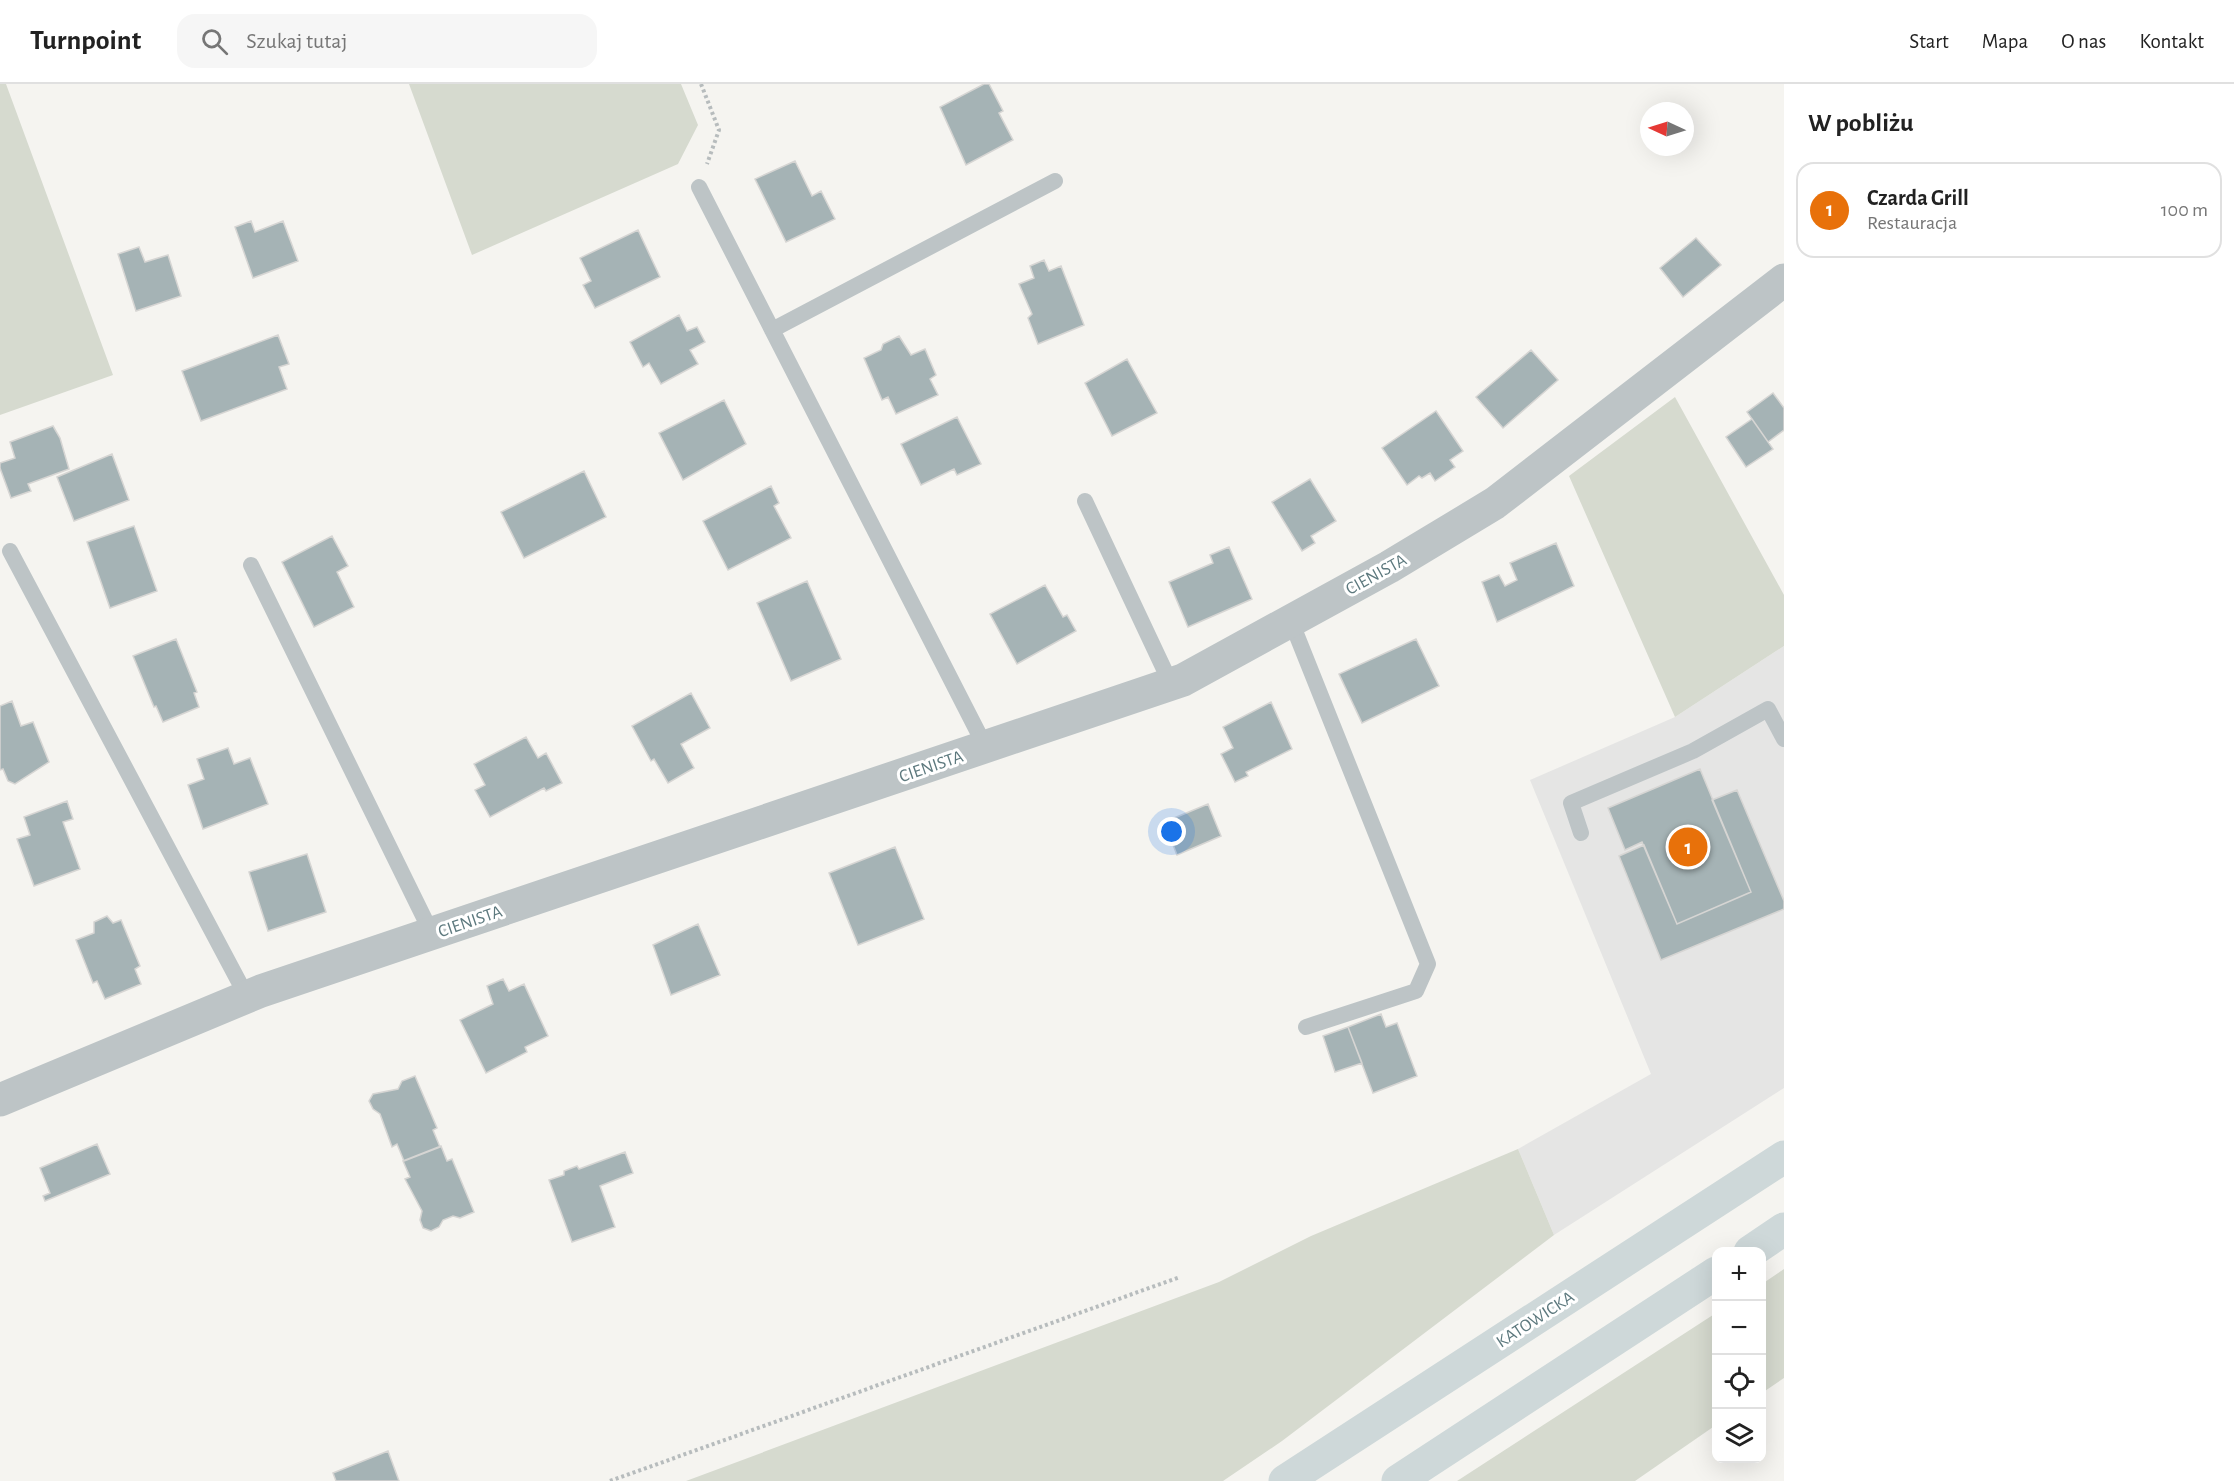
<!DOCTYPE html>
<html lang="pl">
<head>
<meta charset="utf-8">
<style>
  body { margin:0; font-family:"Alegreya Sans",sans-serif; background:#f6f6f6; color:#222 }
  .controls { position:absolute; right:18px; bottom:18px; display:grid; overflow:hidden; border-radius:12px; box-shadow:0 6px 24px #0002 }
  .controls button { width:54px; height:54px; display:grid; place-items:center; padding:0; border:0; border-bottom:2px solid #e0e0e0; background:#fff; color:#222; font:30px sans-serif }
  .compass { position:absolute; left:1640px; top:18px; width:54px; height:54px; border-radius:50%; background:#fff; box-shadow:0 6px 24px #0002; rotate:274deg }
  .you { position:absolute; left:1172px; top:748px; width:21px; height:21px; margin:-15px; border:4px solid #fff; border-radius:50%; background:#1a73e8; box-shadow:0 0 0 9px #1a73e833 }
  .badge { display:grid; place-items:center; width:39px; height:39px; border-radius:50%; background:#db2777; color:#fff; font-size:20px; font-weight:700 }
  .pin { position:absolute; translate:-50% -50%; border:3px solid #fff; box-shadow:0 2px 6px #0006 }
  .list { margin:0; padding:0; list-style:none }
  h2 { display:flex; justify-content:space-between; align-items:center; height:78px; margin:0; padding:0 24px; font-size:26px }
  h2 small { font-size:20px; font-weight:400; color:#767676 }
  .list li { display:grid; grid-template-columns:39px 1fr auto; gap:18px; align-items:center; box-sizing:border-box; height:96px; margin:0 12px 12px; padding:0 12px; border:2px solid #e0e0e0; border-radius:18px }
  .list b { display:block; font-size:22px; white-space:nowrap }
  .list p { margin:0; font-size:20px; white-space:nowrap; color:#767676 }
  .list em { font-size:20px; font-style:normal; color:#767676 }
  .icon { flex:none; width:33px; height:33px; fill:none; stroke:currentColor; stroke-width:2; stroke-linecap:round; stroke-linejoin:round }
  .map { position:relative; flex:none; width:1784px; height:1397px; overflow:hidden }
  header { display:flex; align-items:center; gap:36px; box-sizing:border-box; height:84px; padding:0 30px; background:#fff; border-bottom:2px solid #e0e0e0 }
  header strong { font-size:28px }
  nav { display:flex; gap:33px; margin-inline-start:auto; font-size:21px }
  .search { width:420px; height:54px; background:#f6f6f6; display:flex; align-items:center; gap:15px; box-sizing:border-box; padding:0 21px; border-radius:18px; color:#767676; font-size:22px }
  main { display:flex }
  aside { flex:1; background:#fff }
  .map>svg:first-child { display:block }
</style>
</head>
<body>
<header>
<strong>Turnpoint</strong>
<div class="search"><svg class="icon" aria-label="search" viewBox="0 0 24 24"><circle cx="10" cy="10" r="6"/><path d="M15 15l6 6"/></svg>Szukaj tutaj</div>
<nav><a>Start</a><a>Mapa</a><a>O nas</a><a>Kontakt</a></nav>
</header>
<main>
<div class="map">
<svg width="1784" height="1397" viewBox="0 0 1784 1397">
  <rect width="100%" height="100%" fill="#f5f4f0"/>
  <path fill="#e5e5e4" d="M1784 562V1004L1554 1151 1518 1065 1651 990 1530 696 1675 633Z"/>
  <path fill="#d6dacf" d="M0 0H6L113 291 0 331Z
    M409 0H681L698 41 678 80 472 171Z
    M1675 313 1784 511V562L1675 633 1569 392Z
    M1518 1065 1554 1151 1282 1357 1223 1397H686L1219 1198 1311 1152Z
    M1784 1185V1294L1762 1309V1200Z
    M1716 1229V1341L1635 1397H1457Z"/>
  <path fill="#a5b3b5" stroke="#d6d5d3" stroke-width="1.5" d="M984 0H989L1003 27 999 29 1013 56 966 81 940 23Z
    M795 77 812 112 821 107 835 135 786 158 755 95Z
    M251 137 255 148 283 137 298 177 253 194 235 143Z
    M638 146 660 193 595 224 583 201 591 197 580 174Z
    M1696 154 1721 181 1683 213 1660 184Z
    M139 163 145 178 168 171 181 212 136 227 118 170Z
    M1044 176 1049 187 1061 182 1084 241 1038 260 1028 234 1032 230 1019 200 1034 194 1030 182Z
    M679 231 687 247 697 243 705 258 690 266 698 280 661 300 649 279 643 283 630 258Z
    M278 251 289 280 279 283 287 305 201 337 182 287Z
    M899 252 911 271 925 265 936 291 930 295 938 311 896 330 888 313 882 316 864 274 881 266 883 260Z
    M1531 266 1558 296 1503 344 1476 313Z
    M1127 275 1157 329 1112 352 1085 299Z
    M1773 309 1784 324V346L1768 358 1747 328Z
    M724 316 746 360 683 396 659 349Z
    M1436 327 1463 367 1450 376 1455 383 1435 397 1430 389 1422 394 1419 392 1407 401 1382 364Z
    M957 333 981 380 957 391 954 385 921 401 901 360Z
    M1752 335 1773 365 1746 383 1726 353Z
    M53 342 60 354 69 385 28 400 31 407 11 414 0 384V379L15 374 10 358Z
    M112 370 129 416 74 437 57 393Z
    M584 387 606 433 524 474 501 428Z
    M1310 395 1336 437 1311 452 1315 459 1302 467 1272 418Z
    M771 402 779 419 774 422 791 454 728 486 703 437Z
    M134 442 157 507 110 524 87 458Z
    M332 452 348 482 337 488 354 523 314 543 282 478Z
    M1556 459 1574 502 1497 538 1482 498 1499 491 1505 502 1517 496 1510 479Z
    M1229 463 1252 515 1188 543 1169 498 1213 479 1210 471Z
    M807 497 841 575 791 597 757 519Z
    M1045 501 1063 533 1067 531 1076 547 1017 580 990 530Z
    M176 555 197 608 194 609 199 623 163 638 156 622 154 623 133 572Z
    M1416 555 1439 602 1362 639 1339 590Z
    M691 609 710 644 681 660 694 684 668 699 654 675 651 677 632 642Z
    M12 617 21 642 33 638 49 678 15 700 8 697 3 685 0 686V622Z
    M1271 618 1292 665 1246 688 1248 692 1235 698 1221 670 1233 664 1223 643Z
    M526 653 538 674 546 669 562 699 546 707 544 704 490 733 475 706 485 701 474 680Z
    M228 664 234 680 250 674 268 720 203 745 188 701 204 695 197 675Z
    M1700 685 1751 808 1677 840 1642 758 1625 766 1608 724Z
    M1737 706 1784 817V825L1661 876 1619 772 1644 761 1677 840 1751 808 1712 716Z
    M67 717 73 735 63 738 80 785 34 802 17 755 30 751 24 733Z
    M1208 720 1221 752 1177 771 1170 753 1174 752 1167 737Z
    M895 763 924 835 858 861 829 789Z
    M307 770 326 828 268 847 249 788Z
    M107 832 113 839 121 836 140 882 135 885 141 900 105 915 97 897 93 899 76 856 94 849V838Z
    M698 840 720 891 671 911 653 861Z
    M503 895 509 907 524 900 548 952 525 963 527 968 486 989 460 936 493 920 487 902Z
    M1381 930 1386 943 1397 939 1417 992 1373 1009 1348 943Z
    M1348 943 1362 979 1335 988 1323 952Z
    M415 992 437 1044 433 1046 440 1063 404 1077 397 1060 392 1063 380 1030 373 1025 369 1017 373 1010 398 1005 402 997Z
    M97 1060 110 1090 45 1117 43 1112 50 1109 40 1084Z
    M441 1062 447 1077 452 1075 474 1128 460 1134 453 1132 443 1136 439 1143 431 1147 423 1144 420 1136 422 1127 405 1095 410 1093 403 1077Z
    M625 1068 633 1089 600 1102 615 1143 572 1158 549 1096 564 1091V1087L577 1082 579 1085Z
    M388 1367 399 1397H336L333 1389Z"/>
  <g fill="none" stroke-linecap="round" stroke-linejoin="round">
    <path stroke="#b7bcbd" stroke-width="4" stroke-dasharray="3 3" stroke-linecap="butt" d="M701 0 719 46 707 80
      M610 1397 1180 1193"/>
    <path stroke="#bdc4c6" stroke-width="16" d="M699 103 986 664
      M772 246 1055 97
      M1085 417 1171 600
      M10 467 247 913
      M251 481 432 850
      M1291 537 1428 880 1416 907 1306 943
      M1581 749 1571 719 1693 667 1768 625 1784 655"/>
    <path stroke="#bdc4c6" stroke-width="33" d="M0 1016 261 907 1183 596 1389 483 1495 419 1784 196"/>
    <path stroke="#ced8d9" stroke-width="33" d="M1750 1168 1784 1145
      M1285 1397 1784 1073
      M1398 1397 1716 1189"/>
  </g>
  <g text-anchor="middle" stroke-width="6" stroke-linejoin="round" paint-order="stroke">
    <g font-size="18" fill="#5d797e" stroke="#fff">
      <text transform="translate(1376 490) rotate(-29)" y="6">CIENISTA</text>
      <text transform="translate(931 682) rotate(-19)" y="6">CIENISTA</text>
      <text transform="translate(470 837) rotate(-19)" y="6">CIENISTA</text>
      <text transform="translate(1535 1235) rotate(-33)" y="6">KATOWICKA</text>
    </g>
  </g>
</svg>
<div class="controls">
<button>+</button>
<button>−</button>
<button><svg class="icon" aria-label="locate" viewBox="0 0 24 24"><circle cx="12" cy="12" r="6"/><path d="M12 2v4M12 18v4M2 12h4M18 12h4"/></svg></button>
<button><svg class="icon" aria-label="layers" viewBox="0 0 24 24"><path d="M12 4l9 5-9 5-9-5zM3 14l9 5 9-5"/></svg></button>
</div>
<svg class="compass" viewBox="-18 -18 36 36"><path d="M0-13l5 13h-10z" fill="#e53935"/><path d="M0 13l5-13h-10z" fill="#767676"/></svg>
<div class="you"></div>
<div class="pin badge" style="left:1688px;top:763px;background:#e8710a">1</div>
</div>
<aside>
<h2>W pobliżu<small></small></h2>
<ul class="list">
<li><span class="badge" style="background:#e8710a">1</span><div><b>Czarda Grill</b><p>Restauracja</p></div><em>100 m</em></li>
</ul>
</aside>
</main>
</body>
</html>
